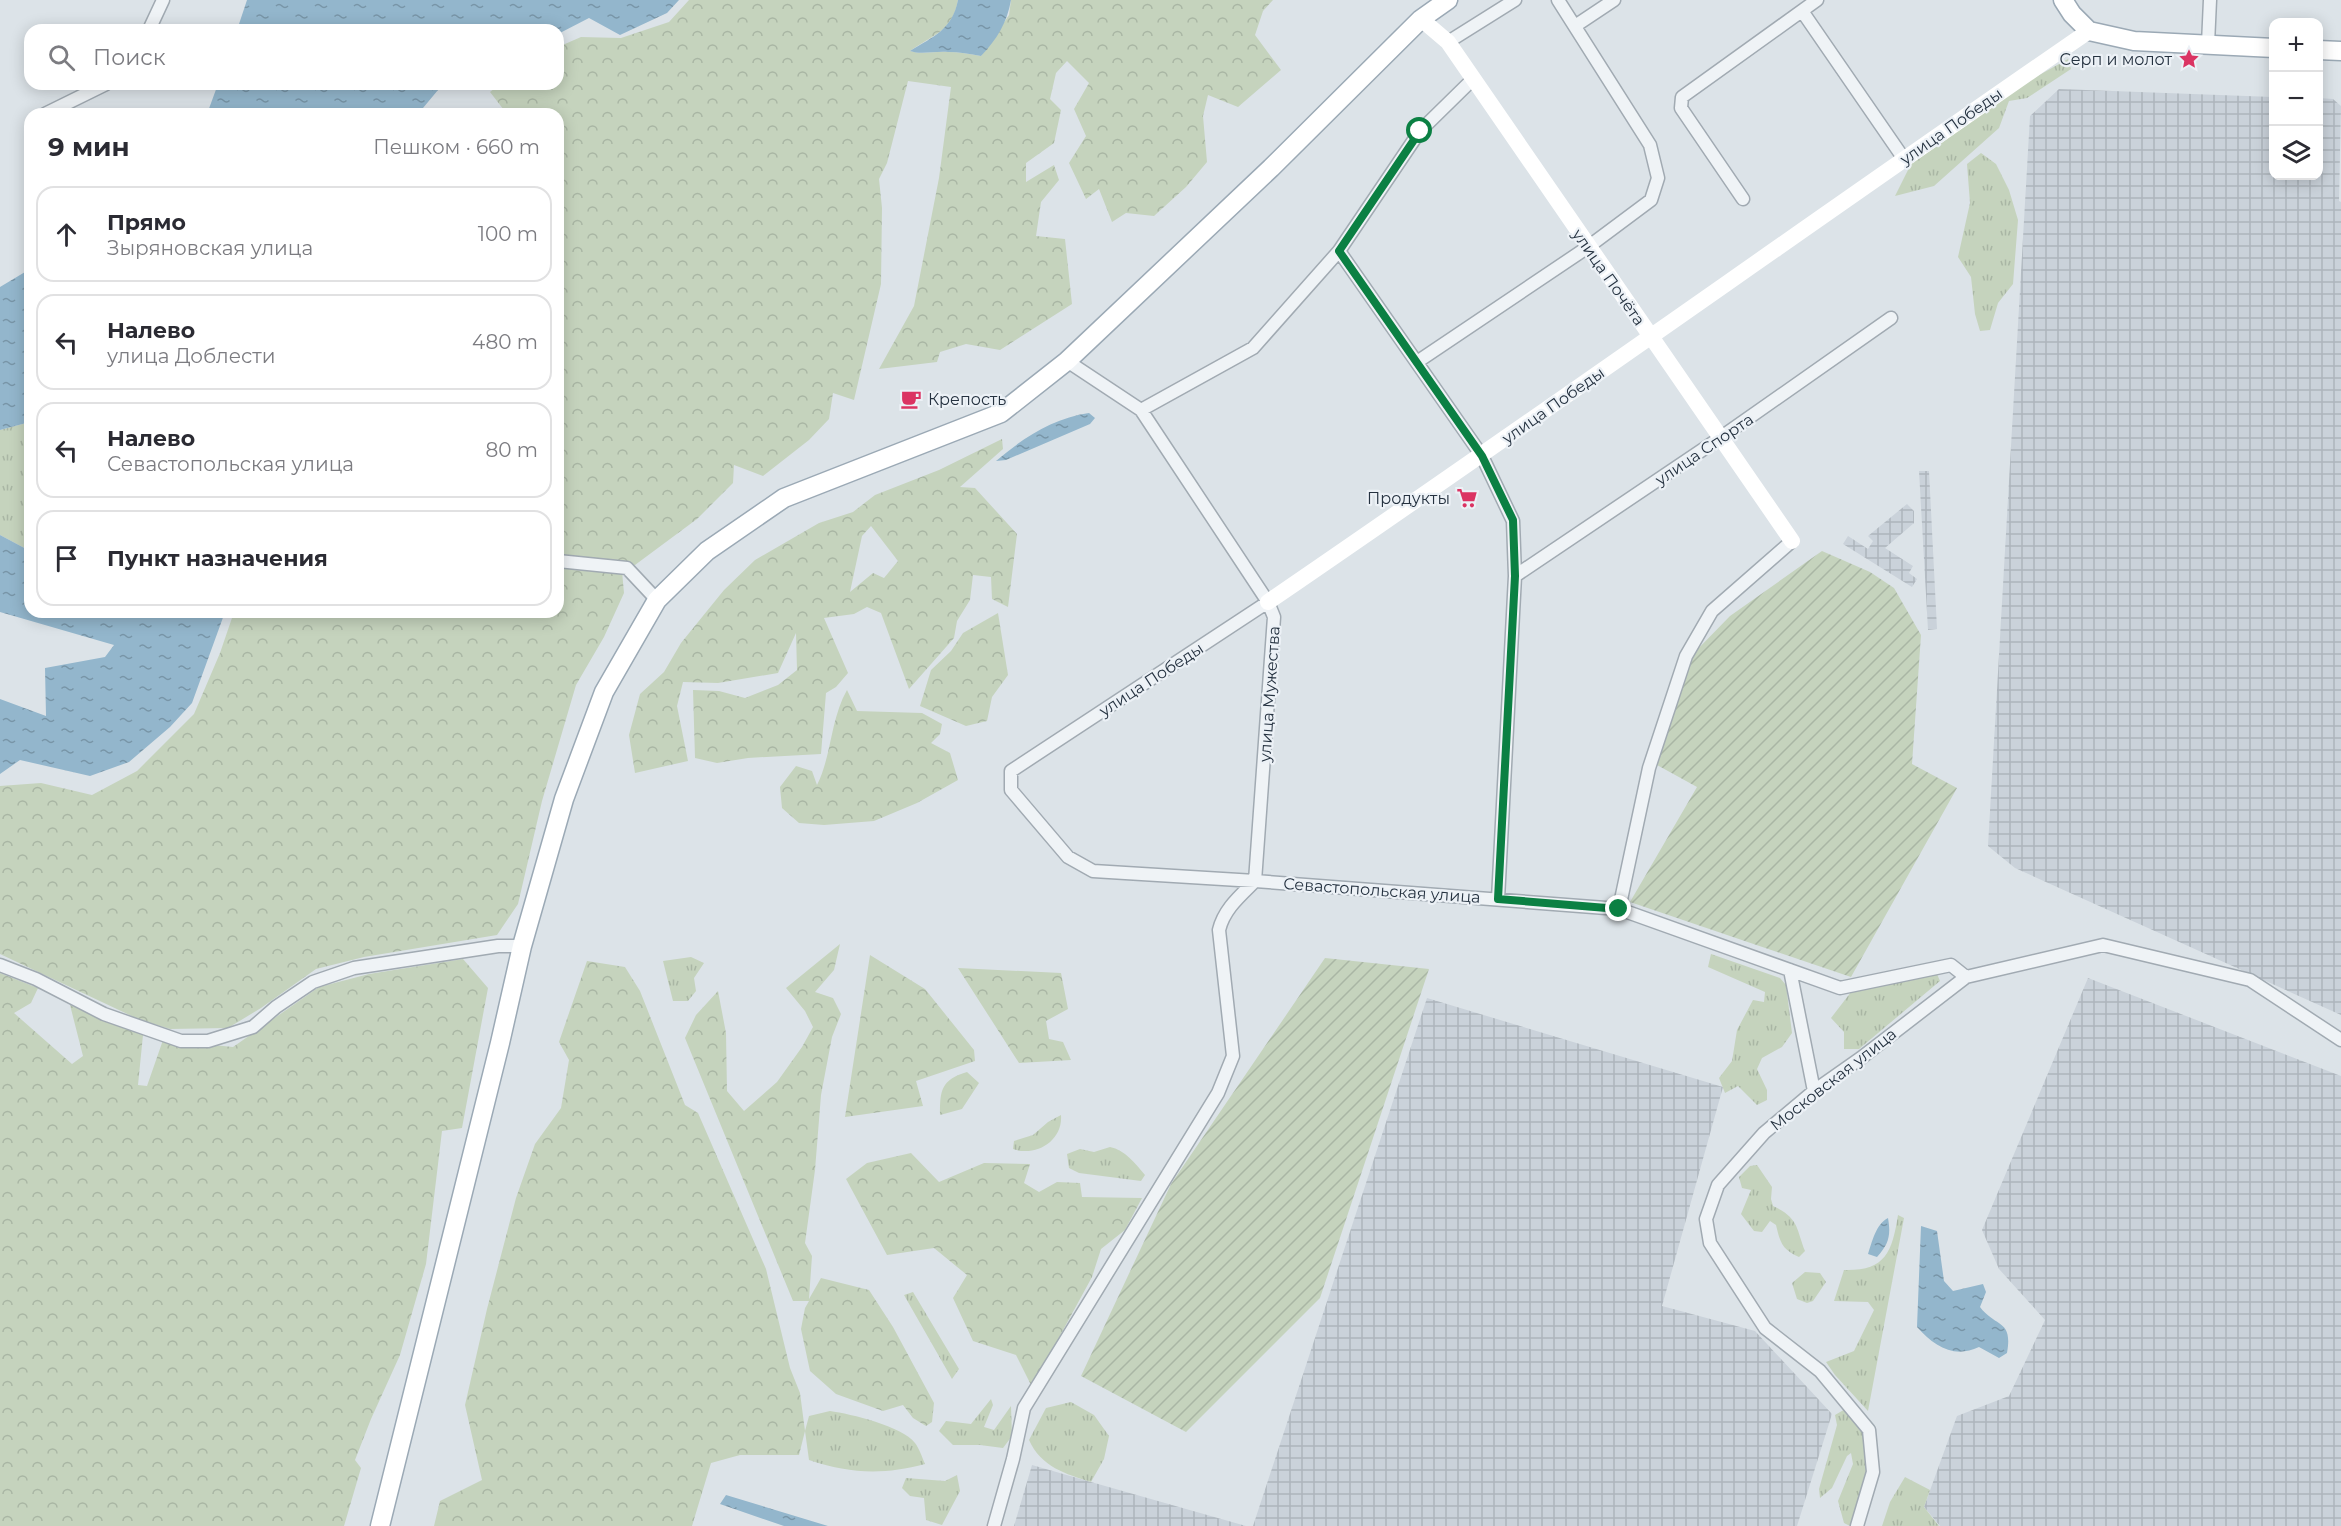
<!DOCTYPE html>
<html lang="ru">
<head>
<meta charset="utf-8">
<style>
  body { margin:0; font-family:Montserrat,sans-serif; background:#f2f2f3; color:#2b2b33 }
  .controls { position:absolute; right:18px; top:18px; display:grid; overflow:hidden; border-radius:12px; box-shadow:0 3px 15px #0003 }
  .controls button { width:54px; height:54px; display:grid; place-items:center; padding:0; border:0; border-bottom:2px solid #e1e1e2; background:#fff; color:#2b2b33; font:30px sans-serif }
  .stop { position:absolute; width:18px; height:18px; margin:-14px; border:4px solid #0b8043; border-radius:50%; background:#fff }
  .stop.end { background:#0b8043; border-color:#fff; box-shadow:0 2px 6px #0008 }
  .list { margin:0; padding:0; list-style:none }
  h2 { display:flex; justify-content:space-between; align-items:center; height:78px; margin:0; padding:0 24px; font-size:26px }
  h2 small { font-size:20px; font-weight:400; color:#7c7c81 }
  .list li { display:grid; grid-template-columns:39px 1fr auto; gap:18px; align-items:center; box-sizing:border-box; height:96px; margin:0 12px 12px; padding:0 12px; border:2px solid #e1e1e2; border-radius:18px }
  .list b { display:block; font-size:22px; white-space:nowrap }
  .list p { margin:0; font-size:20px; white-space:nowrap; color:#7c7c81 }
  .list em { font-size:20px; font-style:normal; color:#7c7c81 }
  .icon { flex:none; width:33px; height:33px; fill:none; stroke:currentColor; stroke-width:2; stroke-linecap:round; stroke-linejoin:round }
  .map { position:relative; flex:none; width:2341px; height:1526px; overflow:hidden }
  .search { position:absolute; background:#fff; box-shadow:0 3px 15px #0003; left:24px; top:24px; width:540px; height:66px; display:flex; align-items:center; gap:15px; box-sizing:border-box; padding:0 21px; border-radius:18px; color:#7c7c81; font-size:22px }
  .panel { position:absolute; background:#fff; box-shadow:0 3px 15px #0003; left:24px; top:108px; width:540px; height:510px; border-radius:18px }
  .map>svg:first-child { display:block }
</style>
</head>
<body>
<div class="map">
<svg width="2341" height="1526" viewBox="0 0 2341 1526">
  <defs>
    <pattern id="industrial-grid" width="8" height="8" patternUnits="userSpaceOnUse" patternTransform="scale(1.5)"><rect width="8" height="8" fill="#cad2da"/><path d="M0 4h8M4 0v8" fill="none" stroke="#adb5bc"/></pattern>
    <pattern id="grass-tufts" width="24" height="20" patternUnits="userSpaceOnUse" patternTransform="scale(1.5)"><rect width="24" height="20" fill="#c5d3bd"/><path d="M3 7l-1-3M5 7V3M7 7l1-3M15 17l-1-3M17 17v-4M19 17l1-3" fill="none" stroke="#a9b6a4"/></pattern>
    <pattern id="forest-crowns" width="20" height="18" patternUnits="userSpaceOnUse" patternTransform="scale(1.5)"><rect width="20" height="18" fill="#c5d3bd"/><path d="M2 6a3 3 0 1 1 6 0M12 15a3 3 0 1 1 6 0" fill="none" stroke="#a9b6a4"/></pattern>
    <pattern id="garden-furrows" width="10" height="10" patternUnits="userSpaceOnUse" patternTransform="scale(1.5)"><rect width="10" height="10" fill="#c5d3bd"/><path d="M-1 1l2-2M0 10L10 0M9 11l2-2" fill="none" stroke="#a9b6a4"/></pattern>
    <pattern id="water-ripples" width="26" height="14" patternUnits="userSpaceOnUse" patternTransform="scale(1.5)"><rect width="26" height="14" fill="#93b6cc"/><path d="M2 4q2-2 4 0t4 0M15 11q2-2 4 0t4 0" fill="none" stroke="#7895a7"/></pattern>
  </defs>
  <rect width="100%" height="100%" fill="#dce3e8"/>
  <path fill="url(#industrial-grid)" d="M2059 89 2273 97 2274 176H2318L2319 98 2333 99 2341 106 2339 201 2341 202V1015L2015 868 1988 846 2030 116Z
    M1919 471H1929L1937 629 1928 630Z
    M1907 504 1914 511V523L1885 548 1913 566 1909 573 1917 579 1912 587 1843 544 1848 536 1868 549 1873 541 1868 536Z
    M2088 978 2341 1076V1526H1940L1924 1507 1957 1416 2009 1396 2045 1320 1999 1269 1982 1230Z
    M1427 998 1723 1087 1662 1306 1755 1331 1832 1414 1797 1526H1253Z
    M1032 1465 1091 1482 1246 1526H1014Z"/>
  <path fill="url(#grass-tufts)" d="M2068 59 2071 69 2027 98 2009 101 1999 128 1934 186 1895 196 1914 158 2012 90Z
    M1981 153 1996 164 2009 190 2018 220 2013 284 1998 303 1990 330 1980 331 1975 314 1971 277 1958 257 1970 203 1967 164Z
    M30 422V551L0 535V430Z
    M1711 954 1780 978 1786 985 1792 1033 1782 1047 1762 1058 1757 1069 1767 1090V1100L1757 1105 1738 1086 1725 1093 1719 1078 1732 1061 1737 1030 1753 1000 1764 1002 1765 992 1708 967Z
    M691 957 704 963 694 978 696 991 688 1001H673L663 961Z
    M1937 974 1940 981 1859 1049H1844V1032L1831 1018 1851 992Z
    M1061 1115C1063 1141 1036 1157 1013 1149L1014 1141 1033 1135 1048 1122Z
    M1110 1147C1125 1150 1135 1163 1145 1175L1141 1181 1079 1173 1069 1168 1067 1154 1080 1149 1094 1152Z
    M1757 1165 1772 1187 1771 1199 1773 1206C1799 1218 1796 1228 1805 1251L1799 1257C1782 1250 1780 1242 1776 1225L1770 1221 1762 1232 1754 1231 1741 1214 1751 1190 1742 1188 1739 1177 1750 1166Z
    M1898 1215 1904 1218 1868 1411 1835 1375 1826 1362 1854 1351 1874 1310 1868 1302 1834 1301 1844 1270C1885 1271 1892 1253 1898 1215Z
    M1805 1272 1820 1273 1826 1282 1813 1301 1807 1303 1797 1299 1792 1283Z
    M913 1292 959 1369 952 1379 904 1295Z
    M991 1399 993 1405 984 1427 994 1430 1011 1406 1012 1436 1003 1448 980 1445H953L939 1431 946 1421 971 1424Z
    M1071 1402 1094 1415 1109 1436 1104 1459 1091 1482C1066 1474 1041 1467 1029 1440L1046 1408Z
    M1847 1408C1855 1421 1868 1436 1869 1451 1870 1468 1856 1509 1850 1526L1844 1523 1838 1501 1853 1464 1851 1453 1847 1456 1832 1488 1820 1498 1819 1489 1837 1425 1835 1415Z
    M830 1411C851 1414 902 1426 915 1443 919 1448 922 1457 925 1464 884 1475 850 1474 809 1460L805 1431 809 1416Z
    M957 1475 960 1491 942 1525 926 1520 924 1498 910 1496 902 1488 906 1478 945 1481Z
    M1905 1477 1930 1490 1924 1507 1939 1526H1882L1890 1502Z"/>
  <path fill="url(#forest-crowns)" fill-rule="evenodd" d="M689 0H958C952 32 934 34 910 51 922 55 935 51 948 52 959 52 970 54 981 56L1009 15 1011 0H1273L1263 11 1255 35 1281 70 1238 107 1208 95 1203 116 1207 162 1186 187 1154 216 1126 213 1112 222 1099 189 1086 199 1069 163 1086 136 1074 109 1089 83 1067 61 1056 73 1050 99 1061 110 1054 143 1026 163V182L1054 165 1059 180 1041 202 1036 236 1065 239 1072 304 1000 350 966 344 940 352 937 362 879 369 914 306 939 178 951 87 908 81 887 163 879 179 882 208 881 284 854 400 833 393 829 419 809 440 763 476 734 465 733 483 697 519 635 565 558 556V114H507L490 92 500 84H558V47L581 37 621 38 669 22Z
    M1002 439 1003 449 960 487 975 488 1017 534 1008 607 992 599 991 577 973 575 970 600 957 621 954 638 909 689 881 613 867 607 854 614 824 618 848 673 836 687 826 693 821 754 748 758 717 763 695 758 693 690 719 691 745 698 778 685 797 670 796 633 778 673 718 683 683 682 677 706 688 761 635 773 629 735 640 694 664 672 681 643 724 590 755 560 819 523 853 512 875 495 939 470ZM871 526 898 561 884 578 873 573 850 592 862 536Z
    M558 566 622 571 624 593 604 637 576 685 542 801 518 904 497 935 364 957 316 969 261 1008 228 1028 170 1029 138 1019 0 954V786L41 783 92 795 137 771 194 714 220 653 234 612H558Z
    M998 613 1008 675 992 697 987 721 966 726 920 706 931 670 951 651 963 633Z
    M847 690 857 711 922 713 942 724 940 734 931 743 950 753 958 780 917 803 874 821 824 825 799 823 782 808 780 787 796 766 812 771 817 785C832 755 830 720 847 690Z
    M840 944 834 970 815 992 833 998 841 1014 832 1037 821 1095 815 1170 805 1243 812 1256 809 1299 821 1278 869 1290 893 1327 934 1403 932 1422 926 1426 913 1418 903 1405 883 1411 836 1394 810 1371 801 1329 805 1308 809 1301H793L685 1038 696 1015 718 991 726 1033 727 1091 744 1111 777 1082 802 1047 813 1027 805 1011 786 988Z
    M870 955 925 989 974 1050 975 1061 916 1081 923 1106 845 1117Z
    M463 959 488 988 462 1128 442 1131 426 1264 400 1355 371 1419 355 1460 361 1468 344 1526H0V973L38 988 31 1003 14 1013 72 1064 83 1056 70 1005 143 1035 138 1085 147 1086 163 1040 233 1047 319 987 369 974Z
    M587 961 625 967 640 991 685 1105 698 1113 766 1269 790 1368 800 1393 805 1431 799 1455H740L711 1463 692 1526H434L440 1501 482 1480 465 1405 487 1309 516 1198 535 1144 561 1108 569 1060 559 1042Z
    M958 968 1061 973 1068 1009 1046 1021 1049 1039 1063 1042 1071 1060 1019 1063Z
    M967 1072 979 1083 962 1109 940 1115C940 1090 941 1080 967 1072Z
    M911 1153 939 1182 984 1163 1030 1164 1024 1183 1039 1192 1057 1182 1080 1183 1082 1197 1142 1198 1125 1230 1101 1249 1092 1277 1032 1387 1016 1355 973 1341 953 1298 967 1275 934 1248 887 1255 846 1179 867 1163Z"/>
  <path fill="url(#garden-furrows)" d="M1822 551 1870 572 1894 588 1921 635 1912 764 1957 788 1851 977 1630 902 1697 787 1657 765 1692 655 1730 616Z
    M1325 958 1429 969 1320 1298 1186 1432 1081 1376 1171 1184Z"/>
  <path fill="url(#water-ripples)" d="M247 0H679L667 13 620 35 589 18 558 34V30H237Z
    M958 0H1011C1007 23 997 39 981 56 970 54 959 52 948 52 934 51 921 55 910 51 934 36 952 30 958 0Z
    M218 84H443L418 114H207Z
    M30 269V422L0 430V287Z
    M1089 413 1095 418 1090 424 1006 460 996 461C1023 438 1053 418 1089 413Z
    M0 535 30 551V612H225L192 703 170 727 129 762 90 776 20 760 0 774V699L46 716 45 668 105 657 114 645 0 612Z
    M1888 1218C1891 1235 1889 1244 1877 1257L1868 1254C1872 1242 1876 1224 1888 1218Z
    M1921 1226 1937 1231 1944 1281 1953 1291 1983 1284 1986 1292 1980 1307C1996 1328 2013 1319 2007 1353L1999 1358 1979 1347C1954 1359 1934 1346 1917 1327Z
    M726 1495 828 1526H784L720 1504Z"/>
  <g fill="none" stroke-linecap="round" stroke-linejoin="round">
    <g stroke="#a1aab2" stroke-width="15">
      <path id="street" d="M1802 11 1904 159
        M1575 26 1614 0
        M149 30 163 0
        M1448 42 1515 0
        M2208 44 2210 0
        M45 114 106 84
        M1743 199 1681 108 1682 97 1817 0
        M1339 251 1482 456 1513 521 1515 576 1498 899
        M1417 362 1588 247 1651 200 1658 178 1650 145 1558 0
        M1141 410 1253 348 1339 251 1420 131 1472 80
        M558 561 627 568 657 600
        M1515 576 1720 438 1891 318
        M1268 602 1011 771V790L1068 857 1093 871 1255 881 1619 909 1840 988 1951 965 1966 977
        M1619 909 1649 768 1686 656 1712 611 1792 541
        M0 965 36 979 104 1014 181 1041H208L253 1027 276 1007 313 982 354 968 498 946H522
        M1790 970 1814 1091
        M994 1526 1013 1459 1024 1408 1218 1093 1233 1056 1219 930C1224 909 1240 896 1255 881L1274 617 1268 602 1141 410 1067 361
        M1857 1526 1873 1472 1869 1430 1820 1371 1765 1328 1710 1243 1706 1219 1718 1185 1764 1133 1814 1091 1861 1058 1966 977 2103 945 2250 980 2341 1040"/>
    </g>
    <g stroke="#9ba9b5" stroke-width="21">
      <path id="primary" d="M2063 0 2072 14 2089 31 2134 41 2274 48
        M2318 50 2341 51
        M380 1526 500 1043 522 946 564 799 604 692 657 600 707 551 784 498 1001 413 1067 361 1271 168 1421 19 1448 0"/>
    </g>
    <use href="#street" stroke="#eff3f6" stroke-width="12"/>
    <path stroke="#fff" stroke-width="16" d="M1421 19 1448 42 1792 541
      M1268 602C1543 414 1815 220 2089 31"/>
    <use href="#primary" stroke="#fff" stroke-width="18"/>
  </g>
  <g fill="none" stroke-linecap="round" stroke-linejoin="round">
    <path stroke="#0b8043" stroke-width="8" d="M1420 131 1339 251 1482 456 1513 520 1515 576 1498 899 1619 909"/>
  </g>
  <defs>
    <g id="sight-bare" transform="scale(1.62)"><path d="M0-6L1.8-2.2L6-1.7L2.9 1.2L3.7 5.4L0 3.3L-3.7 5.4L-2.9 1.2L-6-1.7L-1.8-2.2Z" fill="#db3463" stroke="#ecf1f6" stroke-width="2.5" paint-order="stroke"/></g>
    <g id="cafe-bare" transform="scale(1.62)"><path d="M-5.5-4.5H6V0H3Q3 3.5 0 3.5H-2.5Q-5.5 3.5-5.5 0ZM3-3.2v2h1.7v-2ZM-6 4.5H4V6H-6Z" fill="#db3463" stroke="#ecf1f6" stroke-width="2.5" paint-order="stroke"/></g>
    <g id="supermarket-bare" transform="scale(1.62)"><path d="M-6-5.5h2.5l.6 2H6L4.5 2H-2.5L-4.4-4H-6ZM-1.5 3.2a1.3 1.3 0 1 0 .1 0ZM3 3.2a1.3 1.3 0 1 0 .1 0Z" fill="#db3463" stroke="#ecf1f6" stroke-width="2.5" paint-order="stroke"/></g>
  </defs>
  <g fill-rule="evenodd">
    <use href="#sight-bare" x="2189" y="59"/>
    <use href="#cafe-bare" x="911" y="399"/>
    <use href="#supermarket-bare" x="1467" y="498"/>
  </g>
  <g text-anchor="middle" stroke-width="4.5" stroke-linejoin="round" paint-order="stroke">
    <g font-size="16" fill="#253240" stroke="#ecf1f6" text-anchor="end">
      <text x="2172" y="65">Серп и молот</text>
      <text x="928" y="405" text-anchor="start">Крепость</text>
      <text x="1450" y="504">Продукты</text>
    </g>
    <g font-size="16" fill="#253240" stroke="#ecf1f6">
      <text transform="translate(1951 126) rotate(-35)" y="6">улица Победы</text>
      <text transform="translate(1609 277) rotate(55)" y="6">улица Почёта</text>
      <text transform="translate(1553 405) rotate(-35)" y="6">улица Победы</text>
      <text transform="translate(1704 449) rotate(-34)" y="6">улица Спорта</text>
      <text transform="translate(1151 679) rotate(-33)" y="6">улица Победы</text>
      <text transform="translate(1269 694) rotate(-86)" y="6">улица Мужества</text>
      <text transform="translate(1382 890) rotate(4)" y="6">Севастопольская улица</text>
      <text transform="translate(1833 1079) rotate(-38)" y="6">Московская улица</text>
    </g>
  </g>
</svg>
<div class="controls">
<button>+</button>
<button>−</button>
<button><svg class="icon" aria-label="layers" viewBox="0 0 24 24"><path d="M12 4l9 5-9 5-9-5zM3 14l9 5 9-5"/></svg></button>
</div>
<div class="stop" style="left:1420px;top:131px"></div>
<div class="stop end" style="left:1619px;top:909px"></div>
<div class="search"><svg class="icon" aria-label="search" viewBox="0 0 24 24"><circle cx="10" cy="10" r="6"/><path d="M15 15l6 6"/></svg>Поиск</div>
<section class="panel">
<h2>9 мин<small>Пешком · 660 m</small></h2>
<ul class="list">
<li><svg class="icon" aria-label="ahead" viewBox="0 0 24 24"><path d="M12 20V5M6 11l6-6 6 6"/></svg><div><b>Прямо</b><p>Зыряновская улица</p></div><em>100 m</em></li>
<li><svg class="icon" aria-label="left" viewBox="0 0 24 24"><path d="M17 20v-9H6M10 6l-5 5 5 5"/></svg><div><b>Налево</b><p>улица Доблести</p></div><em>480 m</em></li>
<li><svg class="icon" aria-label="left" viewBox="0 0 24 24"><path d="M17 20v-9H6M10 6l-5 5 5 5"/></svg><div><b>Налево</b><p>Севастопольская улица</p></div><em>80 m</em></li>
<li><svg class="icon" aria-label="arrive" viewBox="0 0 24 24"><path d="M6 21V4h12l-3 4 3 4H6"/></svg><div><b>Пункт назначения</b></div></li>
</ul>
</section>
</div>
</body>
</html>
